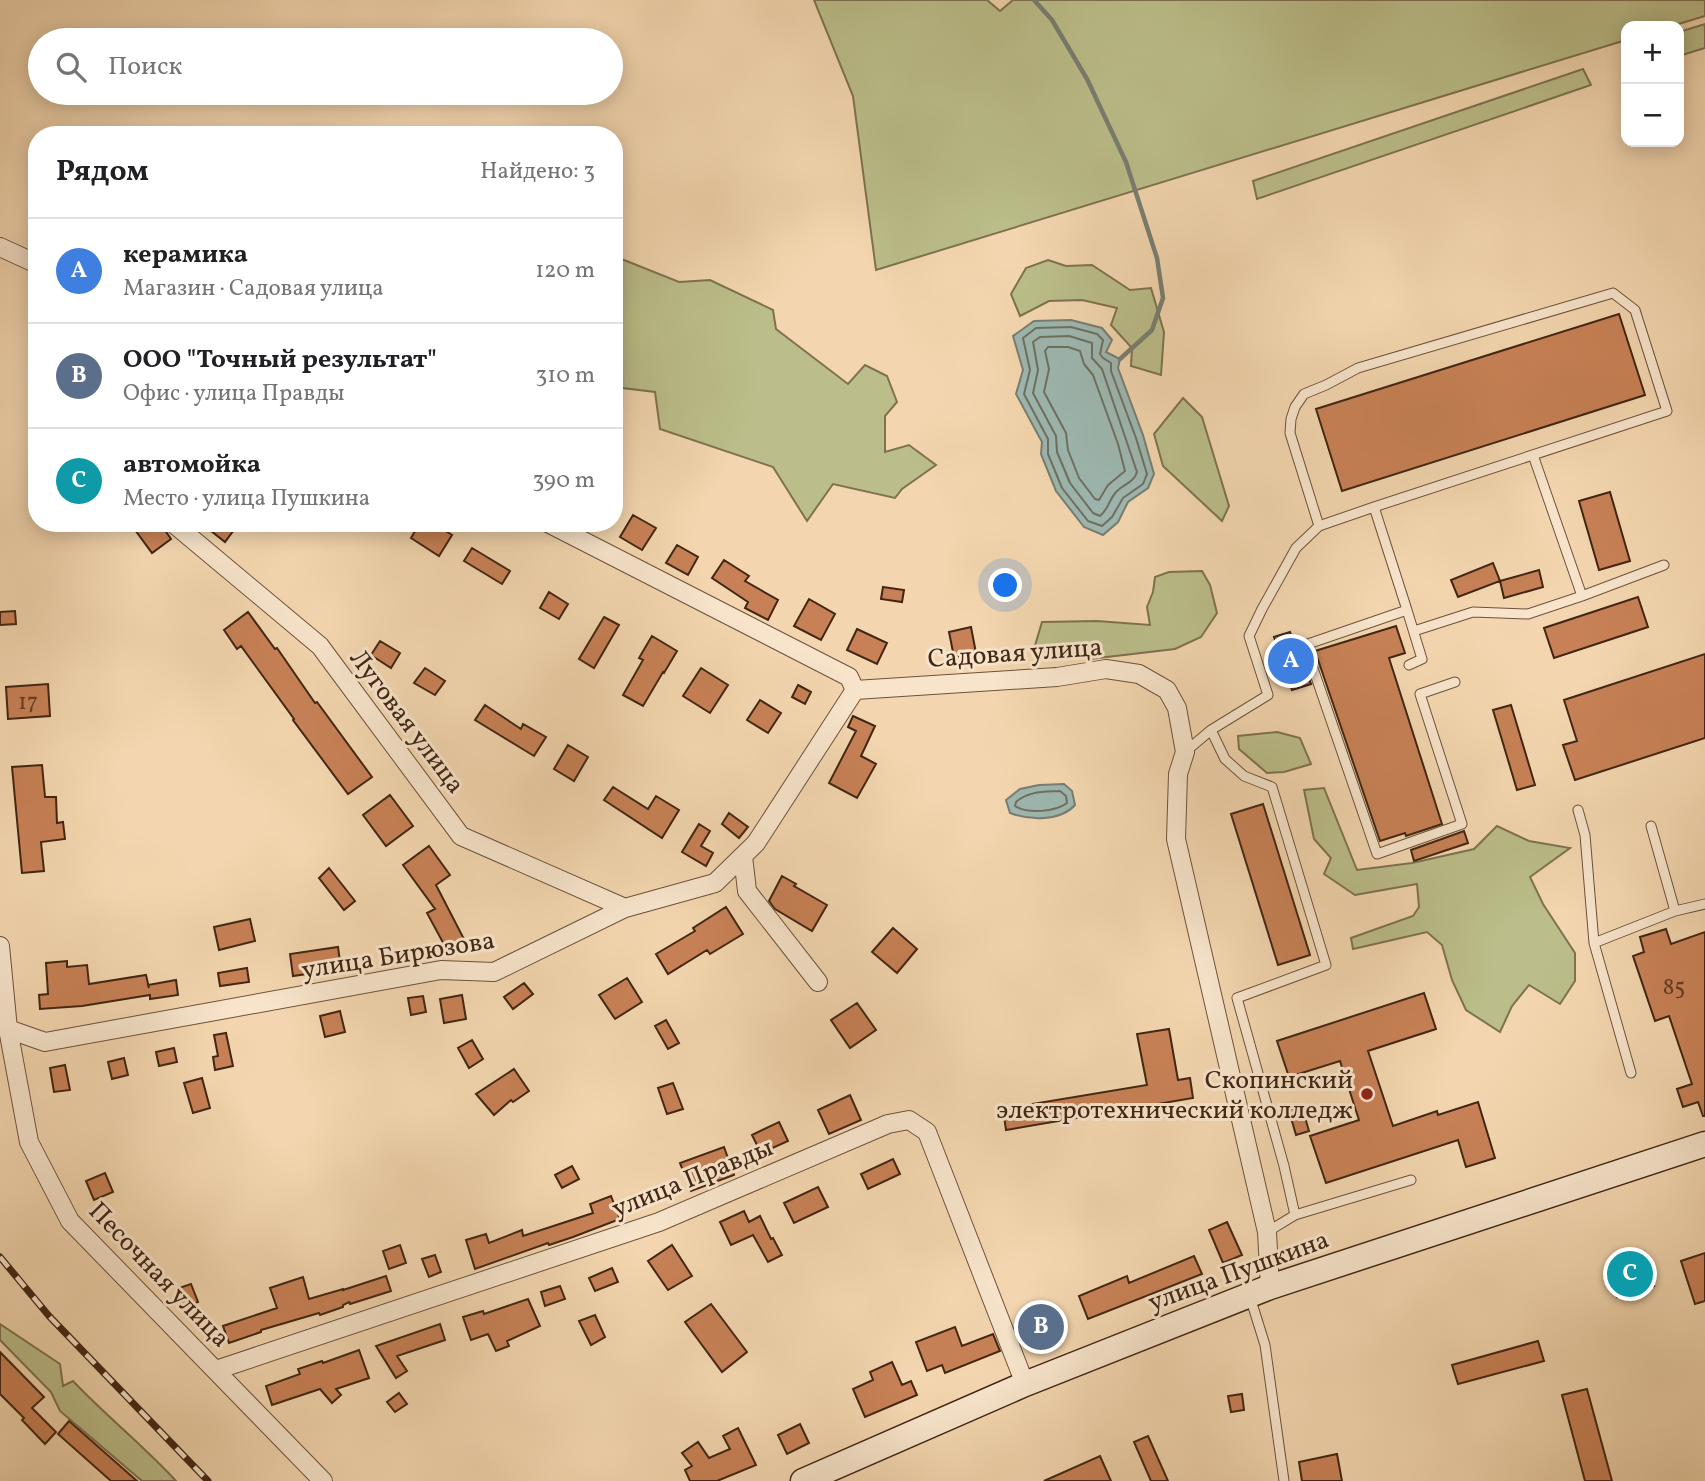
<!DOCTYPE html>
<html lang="ru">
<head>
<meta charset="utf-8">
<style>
  body { margin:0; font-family:Vollkorn,serif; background:#f6f6f6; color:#202124 }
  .controls { position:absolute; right:21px; top:21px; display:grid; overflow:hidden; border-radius:14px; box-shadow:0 4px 18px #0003 }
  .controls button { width:63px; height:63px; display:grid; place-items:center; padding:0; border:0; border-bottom:2px solid #e0e0e0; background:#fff; color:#202124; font:35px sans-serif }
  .you { position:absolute; left:1006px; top:586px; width:24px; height:24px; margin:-18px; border:5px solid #fff; border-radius:50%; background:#1a73e8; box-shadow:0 0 0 10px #1a73e833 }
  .badge { display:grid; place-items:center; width:46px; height:46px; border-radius:50%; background:#7c3aed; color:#fff; font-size:23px; font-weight:700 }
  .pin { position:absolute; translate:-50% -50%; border:4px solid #fff; box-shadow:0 2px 7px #0006 }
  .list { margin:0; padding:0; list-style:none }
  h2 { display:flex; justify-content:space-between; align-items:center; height:91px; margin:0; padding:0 28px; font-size:30px }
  h2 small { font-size:23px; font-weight:400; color:#757577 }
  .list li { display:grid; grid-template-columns:46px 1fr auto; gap:21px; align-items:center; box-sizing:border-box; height:105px; padding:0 28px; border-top:2px solid #e0e0e0 }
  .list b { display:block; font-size:26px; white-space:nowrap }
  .list p { margin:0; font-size:23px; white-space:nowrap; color:#757577 }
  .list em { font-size:23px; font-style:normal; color:#757577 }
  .icon { flex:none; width:38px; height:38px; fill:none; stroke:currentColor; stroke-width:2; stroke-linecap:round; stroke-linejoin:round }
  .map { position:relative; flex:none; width:1705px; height:1481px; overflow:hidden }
  .search { position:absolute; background:#fff; box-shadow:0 4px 18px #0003; left:28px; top:28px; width:595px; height:77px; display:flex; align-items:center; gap:18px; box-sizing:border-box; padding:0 24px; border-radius:38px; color:#757577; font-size:26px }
  .panel { position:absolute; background:#fff; box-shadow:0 4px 18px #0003; left:28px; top:126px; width:595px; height:406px; border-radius:28px }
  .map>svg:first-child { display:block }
</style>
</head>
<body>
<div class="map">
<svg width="1705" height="1481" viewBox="0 0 1705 1481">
  <rect width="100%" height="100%" fill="#f3d6af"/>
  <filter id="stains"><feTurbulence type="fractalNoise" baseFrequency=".00286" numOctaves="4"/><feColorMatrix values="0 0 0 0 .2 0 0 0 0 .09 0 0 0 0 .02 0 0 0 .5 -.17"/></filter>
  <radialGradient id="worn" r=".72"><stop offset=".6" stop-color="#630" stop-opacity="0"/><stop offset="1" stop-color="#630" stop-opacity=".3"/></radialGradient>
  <path fill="#bbbe8a" stroke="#7e724f" stroke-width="2" d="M814 0H987L1000 11 1013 0H1705V16L1672 26H1626V40L876 270 853 96Z
    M1705 24V48L1679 56V32Z
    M1583 69 1591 85 1257 199 1253 181Z
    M614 256 679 282 710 280 773 310 776 329 848 384 865 365 887 376 897 402 885 416V452L909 445 936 465 902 489 895 498 833 484 807 521 773 467 660 429 655 392 614 387Z
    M1048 260 1066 266 1092 265 1130 290 1151 288 1164 332 1161 375 1131 366 1132 348 1111 325 1117 308 1082 300 1049 301 1020 316 1011 294 1026 268Z
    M1183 398 1202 417 1229 506 1222 521 1163 466 1154 434Z
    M1202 571 1210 585 1217 613 1201 637 1175 649 1090 659 1034 649 1042 622 1097 621 1150 625 1147 607 1153 592 1155 577 1169 572Z
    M1277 732 1300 738 1311 764 1284 772 1267 773 1239 749 1238 736Z
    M1324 788 1357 870 1412 863 1474 849 1497 826 1529 841 1570 848 1530 877 1543 904 1575 953V981L1560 1004 1529 985 1512 1006 1500 1032 1466 1010 1452 980 1442 945 1427 932 1353 949 1351 938 1413 916 1419 907 1417 884 1355 895 1324 874 1331 858 1314 839 1304 790Z
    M0 1324 60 1364 63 1386 73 1381C106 1416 144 1446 176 1481H142L60 1411 51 1392 0 1340Z"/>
  <path fill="#9db8b1" stroke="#787e72" stroke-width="2" d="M1071 320 1102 328 1112 340 1106 352 1120 359 1118 368 1143 435 1154 474 1148 488 1128 502 1118 522 1103 535 1084 527 1056 491 1041 454 1042 442 1016 394 1023 370 1013 336 1034 321Z
    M1064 784 1072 791 1075 805C1060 822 1029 820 1010 813L1006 800 1020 789 1039 785Z"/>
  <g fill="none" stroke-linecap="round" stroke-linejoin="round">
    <path stroke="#6f6f62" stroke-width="2" d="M1071 327 1097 334 1103 340 1100 354 1103 358 1111 363V371L1136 438 1147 474 1143 484 1123 498 1112 517 1102 526 1088 521 1062 488 1048 454V439L1024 394 1030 370 1023 338 1036 328Z
      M1069 336 1092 343V358L1102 369 1137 472C1134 483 1123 484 1116 492 1109 500 1108 510 1100 516L1093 513 1070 483 1057 452 1056 436 1033 393 1038 370 1033 342 1040 337Z
      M1048 347H1068L1080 351 1084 364 1093 375 1118 444 1125 471 1108 485 1099 500 1095 499 1079 478 1068 450 1066 433 1044 392 1049 369 1045 351Z
      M1060 791 1066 796 1067 803C1055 812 1028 814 1015 806L1016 802C1028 791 1044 792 1060 791Z"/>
    <path stroke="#787e72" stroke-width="4.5" d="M1034 0 1052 20 1087 79 1126 162 1157 258 1163 298 1152 330 1120 359"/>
  </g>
  <path fill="#c88156" stroke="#412614" stroke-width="2" d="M1619 314 1645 395 1342 491 1316 409Z
    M1610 492 1630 561 1599 570 1579 501Z
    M633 515 656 528 642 550 620 537Z
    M130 523H160L171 539 152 553Z
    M201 523H239L225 542Z
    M420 523H433L452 535 439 556 411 538Z
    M677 545 698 557 688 575 666 563Z
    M472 548 510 571 502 584 464 561Z
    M724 560 749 576 745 581 778 600 768 620 745 608 748 602 712 578Z
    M1493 563 1500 581 1458 597 1451 580Z
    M1539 570 1543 587 1504 598 1500 581Z
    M883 587 904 590 902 602 881 599Z
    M549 592 568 604 559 619 540 608Z
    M1638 597 1648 627 1554 658 1544 628Z
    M809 599 835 614 821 640 794 626Z
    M15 611 16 624 0 625V612Z
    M248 612 275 649 277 648 315 703 317 702 372 777 348 794 293 720 294 719 241 646 237 649 224 630Z
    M604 617 619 625 594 668 579 659Z
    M1396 626 1405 653 1389 658 1442 824 1406 836 1405 833 1380 841 1315 651Z
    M971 627 976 653 954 657 949 632Z
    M857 629 887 643 877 664 847 650Z
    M1290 632 1299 657 1301 656 1311 684 1292 690 1274 637Z
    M652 636 677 651 664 673 663 672 643 706 623 695 643 660 639 658Z
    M380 641 400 653 391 668 371 655Z
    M1705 654V738L1575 780 1563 745 1577 741 1564 700Z
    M425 668 445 681 435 695 414 683Z
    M701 668 728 685 710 713 683 696Z
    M48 684 50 716 8 719 6 687Z
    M798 685 811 692 805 704 792 697Z
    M760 700 781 713 768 733 747 720Z
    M485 705 521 729 523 724 546 737 534 756 475 720Z
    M1511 705 1535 785 1517 790 1493 710Z
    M853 716 875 726 861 756 876 764 857 798 829 783 856 731 848 727Z
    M568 745 588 757 574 781 554 769Z
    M42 765 45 797H56L57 823 63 822 65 839 41 842 44 871 22 873 12 767Z
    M613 787 648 809 656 796 679 810 662 838 604 800Z
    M390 795 413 826 386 846 363 815Z
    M1263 804 1310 955 1278 965 1231 814Z
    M729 813 748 827 739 838 722 824Z
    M699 824 710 831 701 846 713 853 706 866 682 852Z
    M1464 831 1468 843 1414 861 1411 850Z
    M429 846 450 875 436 885 465 941 447 950 427 913 435 909 403 865Z
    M329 868 355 901 344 910 319 878Z
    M782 876 796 884 794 886 827 905 812 931 775 909 769 901Z
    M726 907 743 934 710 954 707 950 668 974 656 954 695 931 693 928Z
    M250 919 255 941 219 950 214 927Z
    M893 928 917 949 897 973 872 952Z
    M1666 929 1671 944 1705 932V1116H1703L1698 1102 1683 1107 1677 1089 1692 1084 1669 1016 1655 1021 1633 956 1644 952 1640 937Z
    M338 947 341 969 293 976 290 954Z
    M67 961V967L87 965 89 984 146 975 149 988 148 985 176 980 178 995 150 999V995L82 1006 40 1009 39 995 48 994 46 963Z
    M247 968 249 982 220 986 218 973Z
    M627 978 642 1002 615 1019 599 995Z
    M524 983 533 994 513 1009 504 997Z
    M1424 993 1436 1029 1368 1051 1393 1126 1437 1111 1438 1115 1478 1102 1495 1158 1466 1167 1458 1140 1326 1183 1310 1136 1359 1120 1340 1061 1289 1077 1277 1041Z
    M462 995 466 1019 444 1023 440 999Z
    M423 996 426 1012 411 1015 408 998Z
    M857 1003 876 1030 850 1048 831 1020Z
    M340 1011 345 1032 325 1037 320 1016Z
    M666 1020 679 1043 668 1049 655 1026Z
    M1169 1029 1178 1080 1190 1078 1193 1098 1006 1130 1003 1109 1147 1085 1137 1034Z
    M226 1033 233 1066 215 1070 213 1057 218 1056 214 1035Z
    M472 1040 483 1059 469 1068 458 1048Z
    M174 1048 177 1062 159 1066 156 1052Z
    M124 1058 128 1075 112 1079 108 1062Z
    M65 1065 70 1090 54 1092 50 1068Z
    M514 1069 529 1091 513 1102 511 1100 494 1115 476 1094Z
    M202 1078 210 1108 193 1113 184 1083Z
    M673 1083 683 1109 667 1114 658 1088Z
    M850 1095 861 1120 829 1134 818 1110Z
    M1302 1107 1309 1131 1296 1135 1289 1111Z
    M779 1122 788 1141 761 1153 752 1135Z
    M724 1147 734 1175 691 1191 680 1163Z
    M893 1159 900 1174 868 1189 861 1174Z
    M572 1166 579 1179 562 1188 555 1175Z
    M105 1173 113 1192 94 1200 86 1181Z
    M818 1187 828 1207 794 1223 784 1203Z
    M611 1196 620 1219 573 1237 549 1245 548 1243 475 1269 466 1240 486 1234 489 1243 522 1230 523 1236 593 1213 590 1204Z
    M744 1211 749 1222 760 1216 771 1239 773 1238 782 1255 768 1262 753 1235 731 1245 720 1222Z
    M1227 1222 1242 1255 1223 1263 1209 1230Z
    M400 1245 406 1263 389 1269 383 1251Z
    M672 1245 692 1276 668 1290 648 1261Z
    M1644 1252 1654 1286 1617 1297 1607 1263Z
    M1705 1253V1301L1695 1304 1681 1261Z
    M435 1255 441 1272 429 1277 422 1259Z
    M1194 1256 1202 1274 1088 1319 1079 1296 1127 1276 1129 1283Z
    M612 1268 618 1282 595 1291 589 1278Z
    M386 1276 391 1291 350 1304 349 1302 343 1305V1307L320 1315 319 1313 261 1330V1332L229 1343 223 1326 277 1308 270 1288 303 1277 309 1299 343 1289V1290Z
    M191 1284 198 1302 183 1308 176 1289Z
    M560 1286 565 1299 545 1306 541 1292Z
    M528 1299 540 1326 507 1341 509 1346 496 1351 488 1334 471 1340 463 1317 483 1311 484 1314Z
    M711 1304 747 1352 722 1372 685 1322Z
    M1048 1311 1058 1334 1033 1344 1023 1321Z
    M595 1315 605 1337 591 1345 579 1321Z
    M440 1324 445 1340 397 1356 407 1371 396 1378 376 1346Z
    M955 1327 962 1346 993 1334 1000 1351 945 1373 942 1365 927 1371 916 1342Z
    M1538 1341 1544 1361 1458 1384 1452 1365Z
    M359 1350 369 1378 336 1389 341 1395 332 1403 320 1389 272 1405 266 1386 300 1374 298 1369 322 1361 323 1363Z
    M0 1352 44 1397 32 1408 56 1432 45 1444 22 1420 24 1418 0 1394Z
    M892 1362 902 1385 911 1381 917 1395 865 1417 853 1389 873 1380 870 1372Z
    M1587 1389 1612 1481H1585L1562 1395Z
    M399 1393 407 1404 395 1412 387 1402Z
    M1242 1394 1244 1410 1231 1412 1228 1396Z
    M69 1421 137 1481H111L58 1434Z
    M800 1424 809 1443 787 1454 778 1435Z
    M738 1428 756 1465 717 1481H690L685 1470 692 1466 682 1453 698 1442 709 1458 730 1449 723 1436Z
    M1148 1436 1168 1481H1151L1134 1442Z
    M1337 1454 1342 1481H1302L1299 1462Z
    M1100 1456 1111 1481H1044Z"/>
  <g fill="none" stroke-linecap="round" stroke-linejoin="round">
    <g stroke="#6e523b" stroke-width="11">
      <path id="service" d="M1533 455 1582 596
        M1374 507 1407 610 1305 645 1377 854 1462 824 1420 694 1455 682
        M1407 610 1422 659 1409 665
        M1414 631 1473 612 1528 614 1582 596 1664 565
        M1211 730 1225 759 1244 776 1272 787 1326 965 1237 998 1284 1166 1295 1215 1267 1232
        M1185 752 1211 730 1268 695 1249 636 1262 609 1296 548 1319 526 1374 507 1667 411 1635 310 1613 293 1358 368 1326 385 1304 394 1295 407 1291 419 1290 433 1319 526
        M1578 810 1585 835 1594 943
        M1651 826 1675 911 1705 904
        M1631 1073 1594 943 1675 911
        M1295 1215 1411 1180
        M1250 1297 1265 1345 1284 1481"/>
    </g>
    <g stroke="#6e523b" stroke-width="20">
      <path id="minor" d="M0 247 37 264
        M173 523 320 646 461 836 625 908
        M548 523 849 677 855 690 1057 677 1106 669 1139 674 1167 690 1177 708 1185 752 1178 774 1176 839 1267 1232 1270 1287
        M743 856 747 891 818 982
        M0 946 8 1029 29 1142 70 1221 323 1481
        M8 1029 45 1042 441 970 494 972 625 908 715 883 756 843 855 690
        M216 1370 659 1222 888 1124 909 1120 927 1132 1025 1384"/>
    </g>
    <g stroke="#412614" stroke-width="27">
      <path id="secondary" d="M803 1481 1025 1384 1270 1287 1705 1144"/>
    </g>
    <use href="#service" stroke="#f7e4cb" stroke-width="9"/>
    <use href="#minor" stroke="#f7e4cb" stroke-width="18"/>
    <use href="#secondary" stroke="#f7e4cb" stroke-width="24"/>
    <g stroke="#412614" stroke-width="7">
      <path id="rail" d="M0 1257 49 1316 208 1481"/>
    </g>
    <use href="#rail" stroke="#f7e4cb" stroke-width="4.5" stroke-dasharray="13" stroke-linecap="butt"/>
  </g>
  <circle fill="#8f2418" stroke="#f7e4cb" stroke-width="2.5" cx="1367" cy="1094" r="7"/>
  <g text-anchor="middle" stroke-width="6" stroke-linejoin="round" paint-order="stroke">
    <g font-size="23" fill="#633d24">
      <text x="28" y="709">17</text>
      <text x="1674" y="994">85</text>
    </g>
    <g font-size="26" fill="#412614" stroke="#f7e4cb">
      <text transform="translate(1015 652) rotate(-4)" y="9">Садовая улица</text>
      <text transform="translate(408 721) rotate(53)" y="9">Луговая улица</text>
      <text transform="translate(398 954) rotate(-9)" y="9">улица Бирюзова</text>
      <text transform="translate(692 1177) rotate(-22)" y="9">улица Правды</text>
      <text transform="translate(1238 1270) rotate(-20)" y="9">улица Пушкина</text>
      <text transform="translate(160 1274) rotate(46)" y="9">Песочная улица</text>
    </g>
    <g font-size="26" fill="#412614" stroke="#f7e4cb" text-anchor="end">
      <text x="1353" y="1088">Скопинский<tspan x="1353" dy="30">электротехнический колледж</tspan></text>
    </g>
  </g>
  <rect width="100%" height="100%" filter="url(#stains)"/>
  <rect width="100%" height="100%" fill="url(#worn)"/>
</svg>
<div class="controls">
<button>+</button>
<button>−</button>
</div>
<div class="you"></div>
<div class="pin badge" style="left:1291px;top:661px;background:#3f7fe0">A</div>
<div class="pin badge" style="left:1041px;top:1327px;background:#5c6f8a">B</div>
<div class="pin badge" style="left:1630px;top:1274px;background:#0f9aa8">C</div>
<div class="search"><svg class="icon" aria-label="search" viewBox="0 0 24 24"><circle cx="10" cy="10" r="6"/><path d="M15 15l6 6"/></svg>Поиск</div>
<section class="panel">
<h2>Рядом<small>Найдено: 3</small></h2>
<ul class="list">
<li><span class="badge" style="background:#3f7fe0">A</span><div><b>керамика</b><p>Магазин · Садовая улица</p></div><em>120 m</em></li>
<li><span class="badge" style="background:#5c6f8a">B</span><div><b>ООО &quot;Точный результат&quot;</b><p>Офис · улица Правды</p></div><em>310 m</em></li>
<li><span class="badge" style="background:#0f9aa8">C</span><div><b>автомойка</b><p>Место · улица Пушкина</p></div><em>390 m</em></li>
</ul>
</section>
</div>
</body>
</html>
